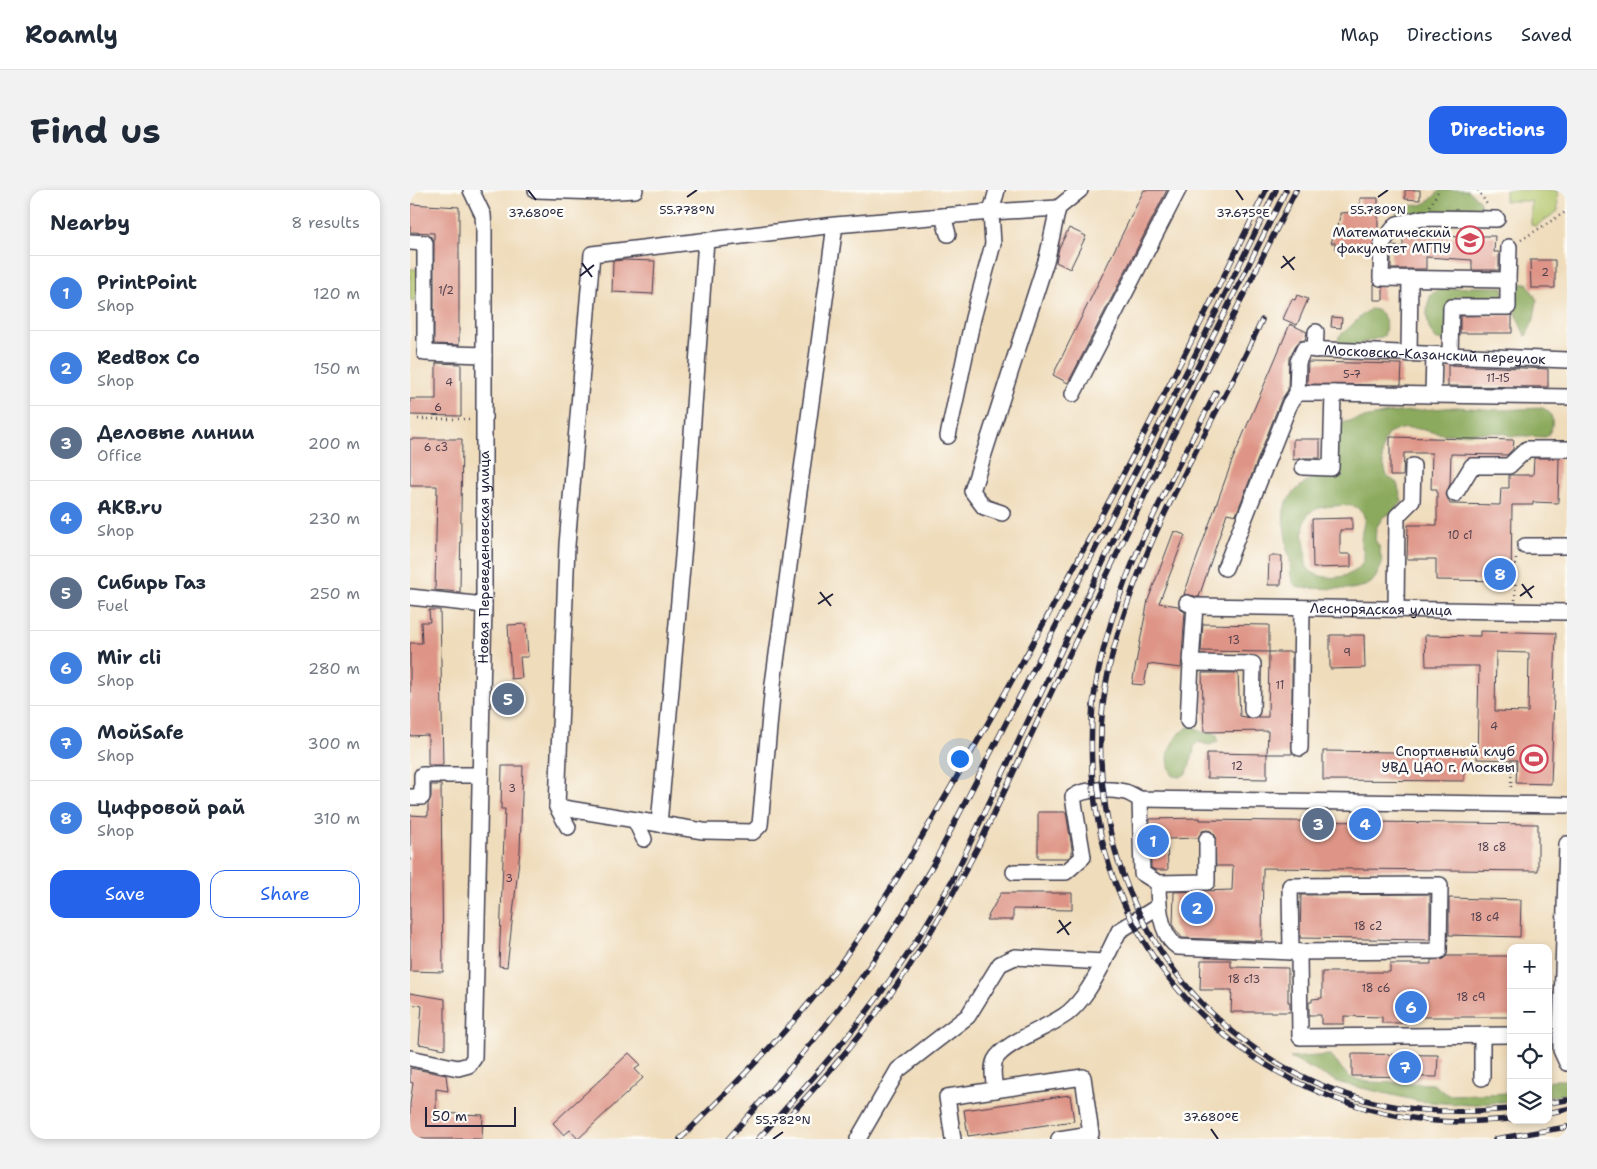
<!DOCTYPE html>
<html lang="en">
<head>
<meta charset="utf-8">
<style>
  body { margin:0; font-family:"Shantell Sans",sans-serif; background:#f2f2f3; color:#1f2937 }
  .controls { position:absolute; right:15px; bottom:15px; display:grid; overflow:hidden; border-radius:10px; box-shadow:0 2px 8px #0003 }
  .controls button { width:45px; height:45px; display:grid; place-items:center; padding:0; border:0; border-bottom:1px solid #e0e1e3; background:#fff; color:#1f2937; font:25px sans-serif }
  .scale { position:absolute; left:15px; bottom:12px; width:91px; box-sizing:border-box; padding-left:5px; border:2px solid #22223b; border-top:0; font-size:14px; line-height:18px; white-space:nowrap; color:#22223b; -webkit-text-stroke:4px #fdfcf7; paint-order:stroke }
  .you { position:absolute; left:549px; top:568px; width:18px; height:18px; margin:-12px; border:4px solid #fff; border-radius:50%; background:#1a73e8; box-shadow:0 0 0 8px #1a73e833 }
  .badge { display:grid; place-items:center; width:32px; height:32px; border-radius:50%; background:#2563eb; color:#fff; font-size:16px; font-weight:700 }
  .pin { position:absolute; translate:-50% -50%; border:2px solid #fff; box-shadow:0 1px 5px #0006 }
  .list { margin:0; padding:0; list-style:none }
  h2 { display:flex; justify-content:space-between; align-items:center; height:65px; margin:0; padding:0 20px; font-size:21px }
  h2 small { font-size:16px; font-weight:400; color:#747a83 }
  .list li { display:grid; grid-template-columns:32px 1fr auto; gap:15px; align-items:center; box-sizing:border-box; height:75px; padding:0 20px; border-top:1px solid #e0e1e3 }
  .list b { display:block; font-size:19px; white-space:nowrap }
  .list p { margin:0; font-size:16px; white-space:nowrap; color:#747a83 }
  .list em { font-size:16px; font-style:normal; color:#747a83 }
  .actions { display:flex; gap:10px; padding:15px 20px }
  .actions a { flex:1; padding:11px 0; border:1px solid #2563eb; border-radius:15px; text-align:center; font-size:18px; color:#2563eb }
  .actions .main { background:#2563eb; color:#fff }
  .icon { flex:none; width:28px; height:28px; fill:none; stroke:currentColor; stroke-width:2; stroke-linecap:round; stroke-linejoin:round }
  .map { position:relative; flex:none; width:1157px; height:949px; overflow:hidden; border-radius:15px }
  header { display:flex; align-items:center; gap:30px; box-sizing:border-box; height:70px; padding:0 25px; background:#fff; border-bottom:1px solid #e0e1e3 }
  header strong { font-size:24px }
  nav { display:flex; gap:28px; margin-inline-start:auto; font-size:18px }
  .intro { display:flex; align-items:center; justify-content:space-between; box-sizing:border-box; height:120px; padding:0 30px }
  h1 { margin:0; font-size:35px }
  .button { padding:12px 22px; border-radius:15px; background:#2563eb; color:#fff; font-size:18px; font-weight:700 }
  main { display:flex; gap:30px; padding:0 30px }
  aside { flex:1; background:#fff; border-radius:15px; box-shadow:0 2px 8px #0003 }
  .map>svg:first-child { display:block }
</style>
</head>
<body>
<header>
<strong>Roamly</strong>
<nav><a>Map</a><a>Directions</a><a>Saved</a></nav>
</header>
<div class="intro"><h1>Find us</h1><a class="button">Directions</a></div>
<main>
<aside>
<h2>Nearby<small>8 results</small></h2>
<ul class="list">
<li><span class="badge" style="background:#3f7fe0">1</span><div><b>PrintPoint</b><p>Shop</p></div><em>120 m</em></li>
<li><span class="badge" style="background:#3f7fe0">2</span><div><b>RedBox Co</b><p>Shop</p></div><em>150 m</em></li>
<li><span class="badge" style="background:#5c6f8a">3</span><div><b>Деловые линии</b><p>Office</p></div><em>200 m</em></li>
<li><span class="badge" style="background:#3f7fe0">4</span><div><b>AKB.ru</b><p>Shop</p></div><em>230 m</em></li>
<li><span class="badge" style="background:#5c6f8a">5</span><div><b>Сибирь Газ</b><p>Fuel</p></div><em>250 m</em></li>
<li><span class="badge" style="background:#3f7fe0">6</span><div><b>Mir cli</b><p>Shop</p></div><em>280 m</em></li>
<li><span class="badge" style="background:#3f7fe0">7</span><div><b>МойSafe</b><p>Shop</p></div><em>300 m</em></li>
<li><span class="badge" style="background:#3f7fe0">8</span><div><b>Цифровой рай</b><p>Shop</p></div><em>310 m</em></li>
</ul>
<div class="actions"><a class="main">Save</a><a>Share</a></div>
</aside>
<div class="map">
<svg width="1157" height="949" viewBox="0 0 1157 949">
  <rect width="100%" height="100%" fill="#fdfcf7"/>
  <filter id="ink" filterUnits="userSpaceOnUse"><feTurbulence type="fractalNoise" baseFrequency=".02" numOctaves="2"/><feDisplacementMap in="SourceGraphic" scale="10" xChannelSelector="R" yChannelSelector="G"/><feConvolveMatrix kernelMatrix="1 2 1 2 8 2 1 2 1" color-interpolation-filters="sRGB"/></filter>
  <filter id="wash" filterUnits="userSpaceOnUse"><feTurbulence type="fractalNoise" baseFrequency=".0096" numOctaves="4" result="noise"/><feDisplacementMap in="SourceGraphic" scale="20" xChannelSelector="R" yChannelSelector="G"/><feGaussianBlur stdDeviation="1.12" result="paint"/><feColorMatrix in="noise" values="0 0 0 0 0 0 0 0 0 0 0 0 0 0 0 0 0 1.4 0 .05"/><feComposite in="paint" operator="in"/></filter>
  <g filter="url(#wash)">
    <rect width="100%" height="100%" fill="#efdcbb"/>
    <path fill="#b1c569" stroke="#6a7452" d="M1095 0H1147L1148 21 1126 36 1121 35V11H1095Z
      M0 79H8V110H0Z"/>
    <path fill="#8caa5d" stroke="#57664c" fill-rule="evenodd" d="M1030 0H1058L1070 11V17L1066 22 989 28 985 19C1007 10 1010 24 1030 0Z
      M1117 93 1127 110 1124 129 1116 146C1110 138 1102 114 1104 104 1105 100 1108 97 1111 94Z
      M1062 97H1093L1094 108H1075L1049 106 1040 114 1037 150H1027C1015 139 1015 118 1021 104L1031 99Z
      M960 119C975 119 978 134 974 146L943 156 928 152 929 146C941 138 948 127 960 119Z
      M1046 217 1089 220 1132 218C1145 222 1145 238 1136 247 1126 247 1115 245 1105 246 1101 247 1095 243 1091 243 1072 241 1052 245 1033 244 1012 241 999 232 977 245L973 255 972 269 977 286 987 293 992 312 984 321 973 327 966 338 965 350 969 356 972 372 966 387 961 393 955 396 942 399 890 398C874 391 885 372 877 360 877 348 872 331 874 321 875 308 894 291 905 287 912 284 917 288 923 283L927 239 930 233 978 223ZM941 315C962 323 952 333 951 349 950 356 955 361 954 368 950 389 913 393 899 380 894 375 896 365 895 358 888 315 905 317 941 315Z
      M782 535 791 542 804 543 807 545 808 552 799 555 788 552 784 556 783 565 777 583 770 587 763 586C751 566 763 544 782 535Z
      M920 865 939 887 957 892 1023 894 1038 905 1101 903V911L1059 915 1008 911 930 893 880 868Z
      M1146 890H1157V904L1138 907V892Z"/>
    <g id="blocks">
      <path fill="#de9587" fill-rule="evenodd" d="M734 0H757L658 193 643 185Z
        M995 0H1010V10L995 9Z
        M950 8H968V44L964 48 963 57 925 58V53H921L930 27V23L950 22Z
        M0 14 49 17V155L24 154V43L0 42Z
        M659 38 676 46 660 79 646 72 649 58Z
        M998 41 1009 42V45L1071 48V46H1085L1084 62H1089V80H1062V70L1016 67V79H981V56L993 57V42Z
        M214 70 245 71 243 104 202 102 203 71Z
        M1120 70H1145V98H1121Z
        M964 94 973 97V110H964Z
        M887 105 898 109 887 135 873 129 882 109 885 110Z
        M1102 125V143H1050V126Z
        M922 127 932 128 931 138 921 137Z
        M880 134 897 142 895 150 890 151 886 155 879 168 878 200 871 210 826 325 817 323 789 407 774 404 822 271Z
        M898 172 992 174 991 195 897 194Z
        M26 173 51 174V226L0 225V209H26Z
        M1038 175 1138 179V197L1038 196Z
        M980 247 1104 250 1103 259 1097 265 1041 264 1040 294 1036 304 1040 314 1090 315 1091 298H1099V285H1123L1124 268H1149L1148 313 1123 312V315H1102L1101 391 1026 390V369H997L998 335H1027V299H1021L1022 263H994L993 286H980Z
        M0 249H52L50 402 25 400 27 296H0Z
        M883 249H910V268H893L883 270Z
        M942 328V340H930V364H941V377L903 378 902 329Z
        M764 341 775 345 749 413 768 416 770 419 775 422 771 478 738 474 734 495 722 494 738 410Z
        M859 366H872L871 395H858Z
        M19 420H30L33 575H18V545L0 546V453H12L11 432H20Z
        M116 434 118 467H110L112 488 101 489 98 435Z
        M793 434 859 435V462L791 461Z
        M1070 441 1146 443 1141 594 1106 593 1107 570 1067 569 1069 476H1016L1015 445 1070 446ZM1086 462 1119 463 1118 522 1085 521Z
        M920 445H954L955 478 920 479Z
        M859 462H882V564H857L858 541 794 542 792 483H828L830 526 836 527 842 529 848 527H858Z
        M913 561 1054 563V591L913 590Z
        M797 563 857 564V589L797 588Z
        M92 576H113L110 661 97 777 89 776 95 619H91Z
        M21 595H31L33 782 0 781V625L18 626V614L21 607Z
        M628 622H656L662 659V664L658 668H628Z
        M790 628V630L1128 634V681L853 678 852 751 772 748 763 736 764 702 822 700 823 676H806L805 645 801 641 797 640 792 641 788 648 757 649 758 680H746L741 678 740 629Z
        M591 703H662V720L603 719V730H576Z
        M1020 704V750L890 748 891 705Z
        M1039 708 1111 710 1110 747 1039 745Z
        M1037 766H1101V827H997V833H972V827L934 826V834H911V825H899V812H902V809L912 808V782H980V774H1021V770L1033 769Z
        M791 770H821V777L878 778V812H880V822H821L822 800H790Z
        M0 803 35 809V859L9 854 12 816 0 814Z
        M219 863 231 875 225 879 233 888 168 949 160 940 154 945 143 933Z
        M942 864 1028 865 1027 887 942 886Z
        M0 878 36 885 38 901 26 899V923L73 925 72 949H0V914L3 893 0 892Z
        M660 905 664 931 558 946 554 920Z"/>
    </g>
  </g>
  <g filter="url(#ink)">
    <use href="#blocks" fill-opacity="0" stroke="#413e4e" stroke-width="1"/>
    <g fill="none" stroke-linecap="round" stroke-linejoin="round">
      <g stroke="#413e4e" stroke-width="18">
        <g id="minor">
          <path d="M126 0 191 2 225 0"/>
          <path d="M533 26 538 44"/>
          <path d="M1087 29 1013 28 987 34 972 53 971 88 1098 90 1099 57"/>
          <path d="M425 35 363 494 350 635 343 642 293 641 147 617 157 355 182 64 425 35 581 22 587 0"/>
          <path d="M0 52 15 53V163L74 165"/>
          <path d="M905 160 906 142"/>
          <path d="M999 164 1000 88"/>
          <path d="M1024 165 1023 205 1157 207"/>
          <path d="M1040 166 1041 117H1098V90"/>
          <path d="M887 203H923"/>
          <path d="M663 204 768 0"/>
          <path d="M538 246 563 128 583 54 581 22 648 18 670 0"/>
          <path d="M893 277 921 278 923 203 1023 205"/>
          <path d="M1045 304 1062 276H1099L1117 259H1157"/>
          <path d="M592 323 574 317 562 301 637 68 648 18"/>
          <path d="M1115 356H1157"/>
          <path id="s1" d="M815 378 880 213 887 203 888 172 894 159 1157 170"/>
          <path d="M0 407 74 415"/>
          <path d="M777 413 785 416 781 473 843 474 842 520"/>
          <path id="s2" d="M785 416 1157 422"/>
          <path d="M986 419 987 326 1002 311 1003 276"/>
          <path d="M778 531 781 473"/>
          <path d="M890 558 892 418"/>
          <path d="M0 607H12V585H70"/>
          <path d="M730 609 732 683 748 693C748 712 750 746 768 757L881 762"/>
          <path d="M147 617 158 637"/>
          <path d="M225 630 234 649"/>
          <path d="M249 634 274 355 296 50"/>
          <path d="M1157 654 1151 845V860L1157 873"/>
          <path d="M604 682H656L673 667 663 607C674 598 701 599 715 602 720 603 725 607 730 609L1157 615"/>
          <path d="M748 693 797 692V649"/>
          <path d="M1030 695 1029 761 881 762 880 696Z"/>
          <path d="M889 762 890 847 1101 845"/>
          <path d="M1072 845V888"/>
          <path id="s3" d="M0 868 48 878 59 875 64 868 74 415V40L73 25 61 0"/>
          <path d="M585 900C584 890 581 879 585 870 594 852 643 836 659 822 675 808 684 790 694 772"/>
          <path d="M448 949 488 880 558 826 590 774 605 767 694 772 709 741 749 716"/>
          <path d="M543 949 537 907 673 887 681 944 649 949"/>
        </g>
      </g>
      <path stroke="#413e4e" stroke-width="2.5" stroke-dasharray="1 4" stroke-linecap="butt" d="M1068 0 1078 16
        M1020 16 1029 0
        M1111 50 1157 21
        M8 229H62
        M1105 410 1106 365
        M1101 597 1102 557H1107"/>
      <use href="#minor" stroke="#fff" stroke-width="15"/>
      <g stroke="#22223b" stroke-width="5.5">
        <path id="rail" d="M852 130C838 160 824 189 808 218 765 301 720 385 699 478 659 666 766 859 955 910 1003 923 1051 923 1101 919
          M806 202C756 301 697 402 683 514 681 536 681 558 682 580 691 763 829 905 1009 929 1039 934 1070 931 1101 929
          M1138 913 1157 910
          M1138 923 1157 919
          M379 926C422 880 464 831 499 777 524 738 547 697 569 655L759 254 886 0
          M270 949C321 898 372 848 416 792 474 718 518 635 566 554 670 373 765 187 856 0
          M318 949C360 901 404 853 442 801 472 760 498 717 524 673L786 163 866 0
          M348 949C399 893 449 837 491 774 510 747 526 718 543 689L751 250 876 0
          M1085 949 1157 937"/>
      </g>
      <use href="#rail" stroke="#fdfcf7" stroke-width="4" stroke-dasharray="11" stroke-linecap="butt"/>
    </g>
  </g>
  <path fill="none" stroke="#22223b" stroke-width="2" d="M118 0 126 10M826 0 833 10M277 7 287 0M968 7 978 0M873 66 884 80M172 73 182 87M871 78 885 67M170 86 184 75M1112 394 1122 408M410 402 421 416M1110 406 1124 396M408 414 423 404M649 730 659 745M647 743 661 732M801 939 808 949M363 949 373 942"/>
  <defs>
    <g id="university-ring" transform="scale(1.4375)"><circle r="9.5" fill="#fdfcf7" stroke="#d1495b" stroke-width="1.5"/><path d="M0-5L7-2L0 1L-7-2ZM-4 1L0 2.5L4 1V4Q0 6-4 4Z" fill="#d1495b"/></g>
    <g id="stadium-ring" transform="scale(1.4375)"><circle r="9.5" fill="#fdfcf7" stroke="#d1495b" stroke-width="1.5"/><path d="M0-5a6.5 5 0 1 0 0 10a6.5 5 0 1 0 0-10ZM-3.5-1.8h7v3.6h-7Z" fill="#d1495b"/></g>
  </defs>
  <g fill-rule="evenodd">
    <use href="#university-ring" x="1060" y="50"/>
    <use href="#stadium-ring" x="1124" y="569"/>
  </g>
  <g text-anchor="middle" stroke-width="5" stroke-linejoin="round" paint-order="stroke">
    <g font-size="11" fill="#513f4e">
      <text x="1135" y="86">2</text>
      <text x="36" y="104">1/2</text>
      <text x="942" y="188">5-7</text>
      <text x="1088" y="192">11-15</text>
      <text x="39" y="196">4</text>
      <text x="28" y="221">6</text>
      <text x="26" y="261">6 с3</text>
      <text x="1050" y="349">10 с1</text>
      <text x="824" y="454">13</text>
      <text x="937" y="466">9</text>
      <text x="870" y="499">11</text>
      <text x="1084" y="540">4</text>
      <text x="827" y="580">12</text>
      <text x="102" y="602">3</text>
      <text x="1082" y="661">18 с8</text>
      <text x="99" y="692">3</text>
      <text x="1075" y="731">18 с4</text>
      <text x="958" y="740">18 с2</text>
      <text x="834" y="793">18 с13</text>
      <text x="966" y="802">18 с6</text>
      <text x="1061" y="811">18 с9</text>
    </g>
    <g font-size="14" fill="#22223b" stroke="#fdfcf7" text-anchor="end">
      <text x="1041" y="47">Математический<tspan x="1041" dy="16">факультет МГПУ</tspan></text>
      <text x="1105" y="566">Спортивный клуб<tspan x="1105" dy="16">УВД ЦАО г. Москвы</tspan></text>
    </g>
    <g font-size="14" fill="#22223b" stroke="#fdfcf7">
      <text dy="5" stroke="none"><textPath href="#s1" startOffset="366">Московско-Казанский переулок</textPath></text>
      <text dy="5" stroke="none"><textPath href="#s3" startOffset="570">Новая Переведеновская улица</textPath></text>
      <text dy="5" stroke="none"><textPath href="#s2" startOffset="186">Леснорядская улица</textPath></text>
    </g>
  </g>
  <g font-size="12" text-anchor="middle" fill="#22223b" stroke="#fdfcf7" stroke-width="5" stroke-linejoin="round" paint-order="stroke">
    <text x="277" y="24">55.778°N</text>
    <text x="968" y="24">55.780°N</text>
    <text x="126" y="27">37.680°E</text>
    <text x="833" y="27">37.675°E</text>
    <text x="801" y="931">37.680°E</text>
    <text x="373" y="934">55.782°N</text>
  </g>
</svg>
<div class="controls">
<button>+</button>
<button>−</button>
<button><svg class="icon" aria-label="locate" viewBox="0 0 24 24"><circle cx="12" cy="12" r="6"/><path d="M12 2v4M12 18v4M2 12h4M18 12h4"/></svg></button>
<button><svg class="icon" aria-label="layers" viewBox="0 0 24 24"><path d="M12 4l9 5-9 5-9-5zM3 14l9 5 9-5"/></svg></button>
</div>
<div class="scale">50 m</div>
<div class="you"></div>
<div class="pin badge" style="left:743px;top:651px;background:#3f7fe0">1</div>
<div class="pin badge" style="left:787px;top:718px;background:#3f7fe0">2</div>
<div class="pin badge" style="left:908px;top:634px;background:#5c6f8a">3</div>
<div class="pin badge" style="left:955px;top:634px;background:#3f7fe0">4</div>
<div class="pin badge" style="left:98px;top:509px;background:#5c6f8a">5</div>
<div class="pin badge" style="left:1001px;top:817px;background:#3f7fe0">6</div>
<div class="pin badge" style="left:995px;top:877px;background:#3f7fe0">7</div>
<div class="pin badge" style="left:1090px;top:384px;background:#3f7fe0">8</div>
</div>
</main>
</body>
</html>
